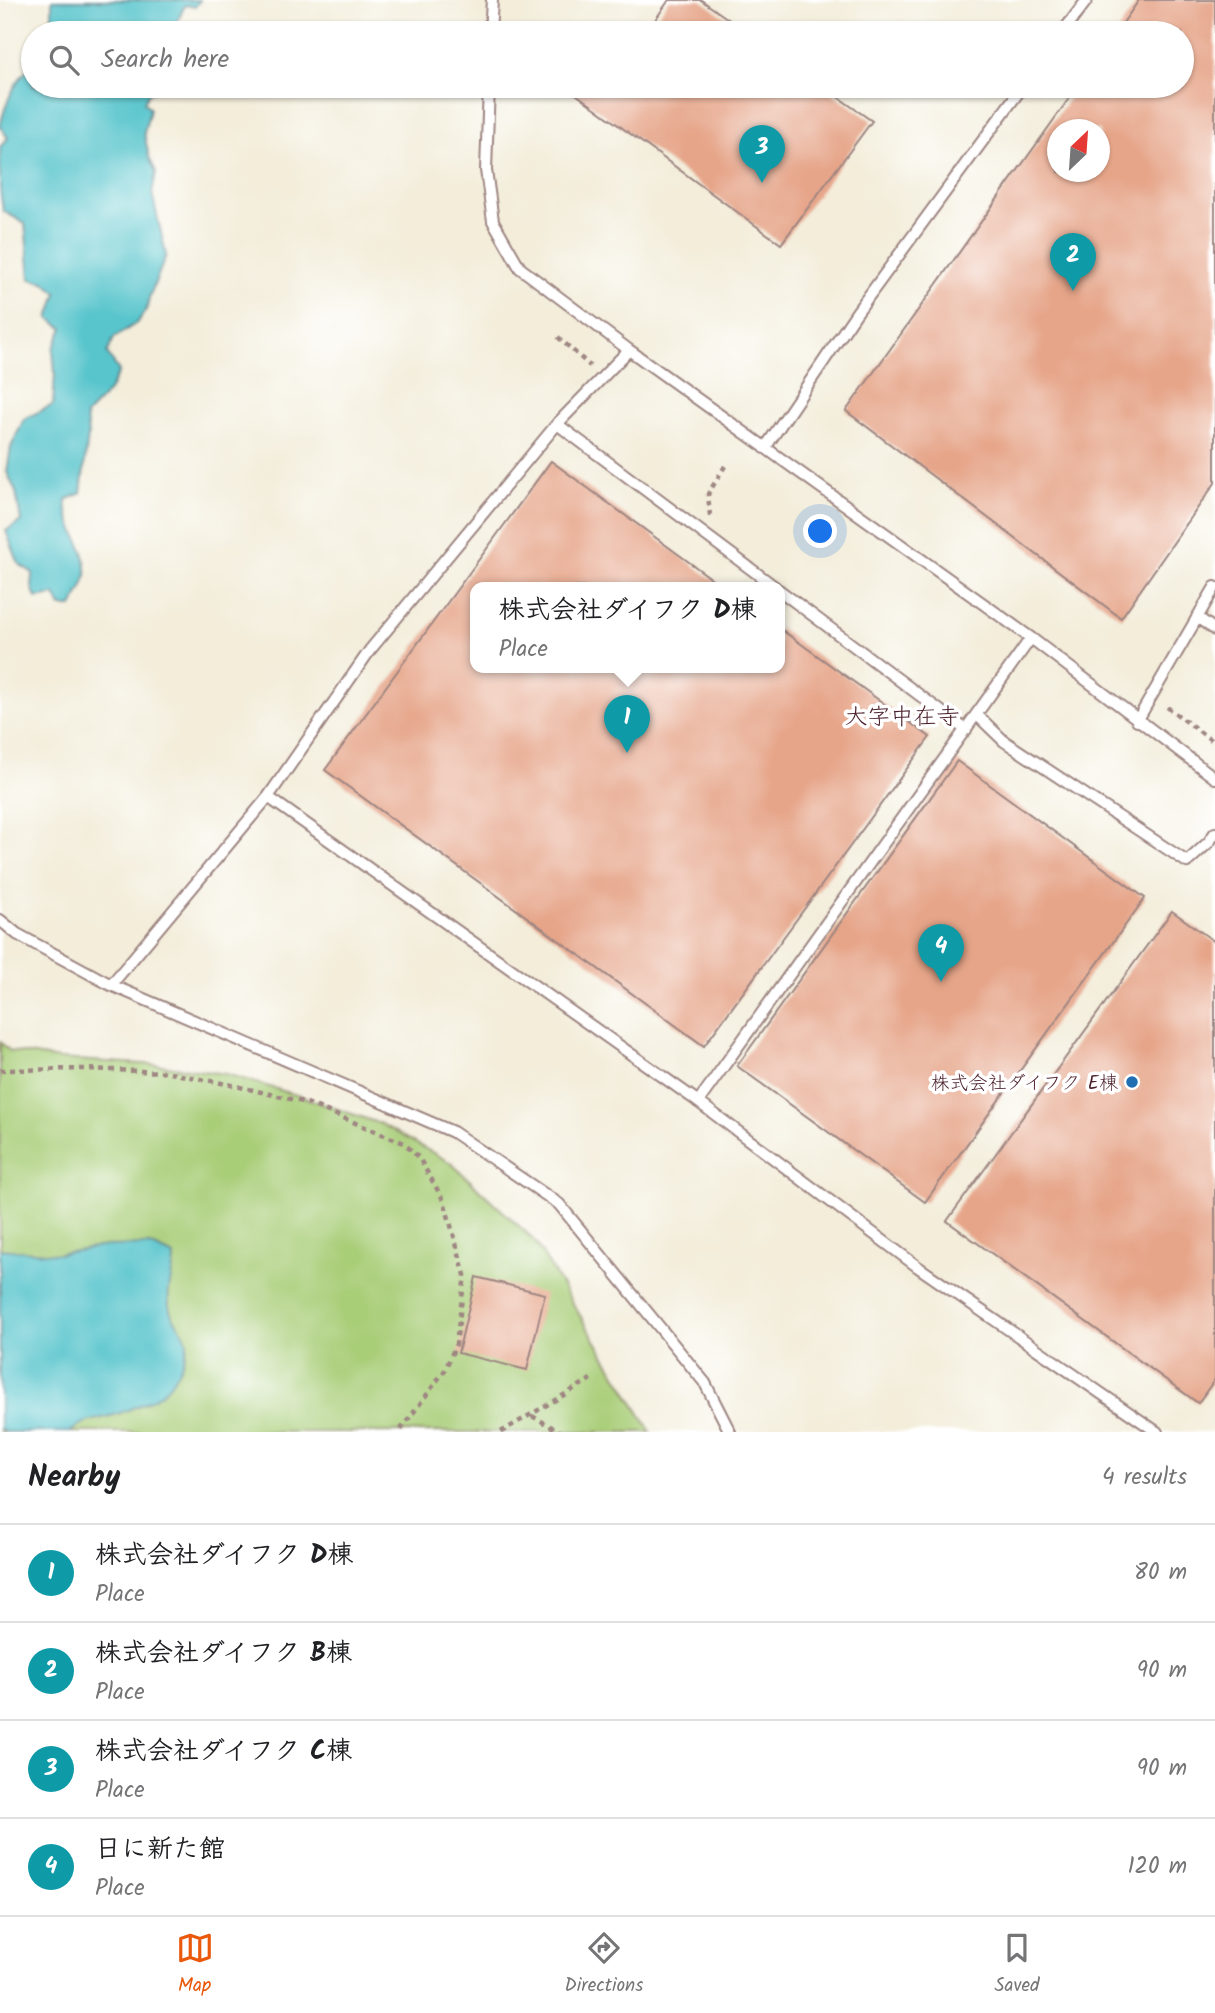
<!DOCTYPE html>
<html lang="en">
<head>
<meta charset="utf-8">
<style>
  body { margin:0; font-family:Kalam,"Klee One",sans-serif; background:#f6f6f6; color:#202124 }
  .compass { position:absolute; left:1047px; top:119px; width:63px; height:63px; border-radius:50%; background:#fff; box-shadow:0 2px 5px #0004; rotate:25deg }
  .you { position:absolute; left:821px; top:532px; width:24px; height:24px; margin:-18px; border:5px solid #fff; border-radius:50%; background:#1a73e8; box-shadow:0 0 0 10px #1a73e833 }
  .badge { display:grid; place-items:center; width:46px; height:46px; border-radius:50%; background:#ea580c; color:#fff; font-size:23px; font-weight:700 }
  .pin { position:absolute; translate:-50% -58px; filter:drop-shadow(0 2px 4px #0008) }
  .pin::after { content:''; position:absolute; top:37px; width:24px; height:21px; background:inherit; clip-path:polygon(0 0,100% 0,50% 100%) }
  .popup { position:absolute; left:470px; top:582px; width:315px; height:91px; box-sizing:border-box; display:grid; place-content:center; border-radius:14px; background:#fff; filter:drop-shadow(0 2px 5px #0005); font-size:23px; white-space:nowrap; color:#757577 }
  .popup b { font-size:26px; color:#202124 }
  .popup::after { content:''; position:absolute; left:50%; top:100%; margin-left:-14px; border:14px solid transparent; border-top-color:#fff }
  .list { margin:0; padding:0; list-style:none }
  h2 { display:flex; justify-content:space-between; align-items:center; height:91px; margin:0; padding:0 28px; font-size:30px }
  h2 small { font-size:23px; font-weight:400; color:#757577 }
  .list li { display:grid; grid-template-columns:46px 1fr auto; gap:21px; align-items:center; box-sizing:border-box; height:98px; padding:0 28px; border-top:2px solid #e0e0e0 }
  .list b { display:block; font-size:26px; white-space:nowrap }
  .list p { margin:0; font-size:23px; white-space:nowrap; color:#757577 }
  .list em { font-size:23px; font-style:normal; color:#757577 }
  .icon { flex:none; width:38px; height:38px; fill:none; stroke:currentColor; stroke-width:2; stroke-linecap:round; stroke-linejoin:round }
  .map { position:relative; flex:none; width:1215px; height:1432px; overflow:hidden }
  .search { position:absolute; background:#fff; box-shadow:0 2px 5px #0004; left:21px; right:21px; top:21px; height:77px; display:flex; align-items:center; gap:18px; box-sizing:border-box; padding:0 24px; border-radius:38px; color:#757577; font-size:26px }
  .sheet { height:483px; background:#fff }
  nav { display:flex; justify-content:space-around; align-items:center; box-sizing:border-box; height:98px; border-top:2px solid #e0e0e0; background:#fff; font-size:19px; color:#757577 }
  nav a { display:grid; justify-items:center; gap:4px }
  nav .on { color:#ea580c }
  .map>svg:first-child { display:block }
</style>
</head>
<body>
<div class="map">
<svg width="1215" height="1432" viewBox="0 0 1215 1432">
  <rect width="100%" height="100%" fill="#fff"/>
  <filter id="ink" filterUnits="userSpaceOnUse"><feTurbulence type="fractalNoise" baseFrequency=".0143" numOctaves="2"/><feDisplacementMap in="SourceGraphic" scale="14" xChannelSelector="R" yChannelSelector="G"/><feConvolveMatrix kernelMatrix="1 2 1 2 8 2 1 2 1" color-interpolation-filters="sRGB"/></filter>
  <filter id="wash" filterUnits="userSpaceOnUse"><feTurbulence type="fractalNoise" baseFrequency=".00686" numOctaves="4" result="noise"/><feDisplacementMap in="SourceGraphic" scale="28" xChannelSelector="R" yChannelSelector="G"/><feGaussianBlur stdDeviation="1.57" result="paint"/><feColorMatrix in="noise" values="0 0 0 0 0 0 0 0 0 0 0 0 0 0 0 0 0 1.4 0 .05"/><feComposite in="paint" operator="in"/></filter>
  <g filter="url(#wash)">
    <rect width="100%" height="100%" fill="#f3edda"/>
    <path fill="#a9ce78" stroke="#7a7652" stroke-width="2" d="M0 1042 10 1051 59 1059 160 1065 226 1074 300 1096 381 1124 451 1163 534 1240 651 1432H0Z"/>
    <path fill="#58c5cc" stroke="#51727c" stroke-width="2" d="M52 0H200L195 7 185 5 172 33H52Z
      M33 64V86H161L149 93 144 102 150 109 144 133 149 157 156 172 152 193 166 255 149 298 147 308 138 322 114 338 107 353 119 371 109 391 86 415 88 436 81 493 66 500C66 526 89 548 86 576 85 586 77 597 72 607H61L55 595 36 598 32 587 33 573 19 564 6 531 21 521 16 492 7 472 11 447 24 419 53 405 55 373 53 350 63 328 49 318 57 293 44 282 30 279 25 223 3 211 0 189V147L8 138 0 126C6 102 14 81 33 64Z
      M150 1245 174 1256C174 1274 165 1292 170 1310 172 1320 183 1328 186 1338 191 1351 174 1382 164 1391 152 1401 135 1407 120 1413 105 1419 82 1419 71 1432H6L0 1429V1249L58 1254 106 1246Z"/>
    <g id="blocks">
      <path fill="#e6a589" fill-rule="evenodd" d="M669 0H701L748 33H646Z
        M1139 0H1215V483L1121 618 846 411 1078 86H1182V33H1116ZM1058 130H1100V172H1058Z
        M565 86H822L872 121 781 244Z
        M551 461 723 587H475V667H779V628L930 737 704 1046 325 770Z
        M957 761 1145 898 925 1202 737 1066Z
        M1172 911 1215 942V1379L1198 1403 947 1221Z
        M476 1277 545 1294 527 1370 458 1353Z"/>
    </g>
  </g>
  <g filter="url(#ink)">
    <use href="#blocks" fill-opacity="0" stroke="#9e8682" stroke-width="2"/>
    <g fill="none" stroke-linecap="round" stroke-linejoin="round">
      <g stroke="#9e8682" stroke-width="14">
        <path id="lane" d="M490 33 492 0
          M1062 33 1087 0
          M489 86 486 170 493 221 520 268 629 350 1031 638 1215 778
          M557 424 775 587
          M765 448 857 312 1023 86
          M779 590 966 730
          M1197 617 1215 630
          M977 715 1004 741 1187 862 1209 842 1215 833
          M1137 721 1215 587
          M268 797 693 1098 918 1267 1157 1432
          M0 920 17 934 111 985 453 1132 559 1204 705 1383 730 1432
          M111 985 268 797 370 650 557 424 629 350
          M698 1102 1031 638"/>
      </g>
      <path stroke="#9e8682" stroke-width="4.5" stroke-dasharray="5 5" stroke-linecap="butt" d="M558 337 590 366
        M710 516 708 494 725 466
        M1167 707 1215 743
        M0 1070 86 1069 165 1072 232 1085 307 1103 404 1143 419 1158 444 1201 465 1275 456 1344 445 1370 399 1432
        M532 1416 561 1432
        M501 1432 591 1379"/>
      <use href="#lane" stroke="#fff" stroke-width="10"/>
    </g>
  </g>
  <circle fill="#1f6fb2" stroke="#fff" stroke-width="2.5" cx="1132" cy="1082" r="7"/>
  <g text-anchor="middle" stroke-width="7" stroke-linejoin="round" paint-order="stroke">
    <g font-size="19" fill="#4a1f2b" stroke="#fff" text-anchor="end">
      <text x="1118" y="1089">株式会社ダイフク E棟</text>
    </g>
    <g font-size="23" fill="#4a1f2b" stroke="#fff">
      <text x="902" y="724">大字中在寺</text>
    </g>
  </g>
</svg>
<svg class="compass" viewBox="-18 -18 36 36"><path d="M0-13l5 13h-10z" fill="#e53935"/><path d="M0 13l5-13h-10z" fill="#757577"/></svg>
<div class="you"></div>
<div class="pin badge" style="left:627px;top:753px;background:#0f9aa8">1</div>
<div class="popup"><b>株式会社ダイフク D棟</b>Place</div>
<div class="pin badge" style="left:1073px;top:291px;background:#0f9aa8">2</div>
<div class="pin badge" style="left:762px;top:183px;background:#0f9aa8">3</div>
<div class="pin badge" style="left:941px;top:982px;background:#0f9aa8">4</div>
<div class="search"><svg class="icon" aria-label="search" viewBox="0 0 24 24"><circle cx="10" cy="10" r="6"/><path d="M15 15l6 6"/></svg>Search here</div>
</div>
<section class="sheet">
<h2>Nearby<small>4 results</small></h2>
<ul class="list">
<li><span class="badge" style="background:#0f9aa8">1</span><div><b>株式会社ダイフク D棟</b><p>Place</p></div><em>80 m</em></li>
<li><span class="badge" style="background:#0f9aa8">2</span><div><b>株式会社ダイフク B棟</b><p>Place</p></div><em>90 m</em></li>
<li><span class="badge" style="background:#0f9aa8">3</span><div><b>株式会社ダイフク C棟</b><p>Place</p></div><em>90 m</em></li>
<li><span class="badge" style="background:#0f9aa8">4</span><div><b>日に新た館</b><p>Place</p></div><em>120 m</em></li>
</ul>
</section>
<nav>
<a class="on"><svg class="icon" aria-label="map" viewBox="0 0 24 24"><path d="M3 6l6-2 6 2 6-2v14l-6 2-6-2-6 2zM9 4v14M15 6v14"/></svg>Map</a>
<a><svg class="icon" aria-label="directions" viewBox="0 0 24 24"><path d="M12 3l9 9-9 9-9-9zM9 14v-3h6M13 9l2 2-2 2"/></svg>Directions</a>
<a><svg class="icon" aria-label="saved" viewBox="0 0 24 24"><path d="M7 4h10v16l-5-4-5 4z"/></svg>Saved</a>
</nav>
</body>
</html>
